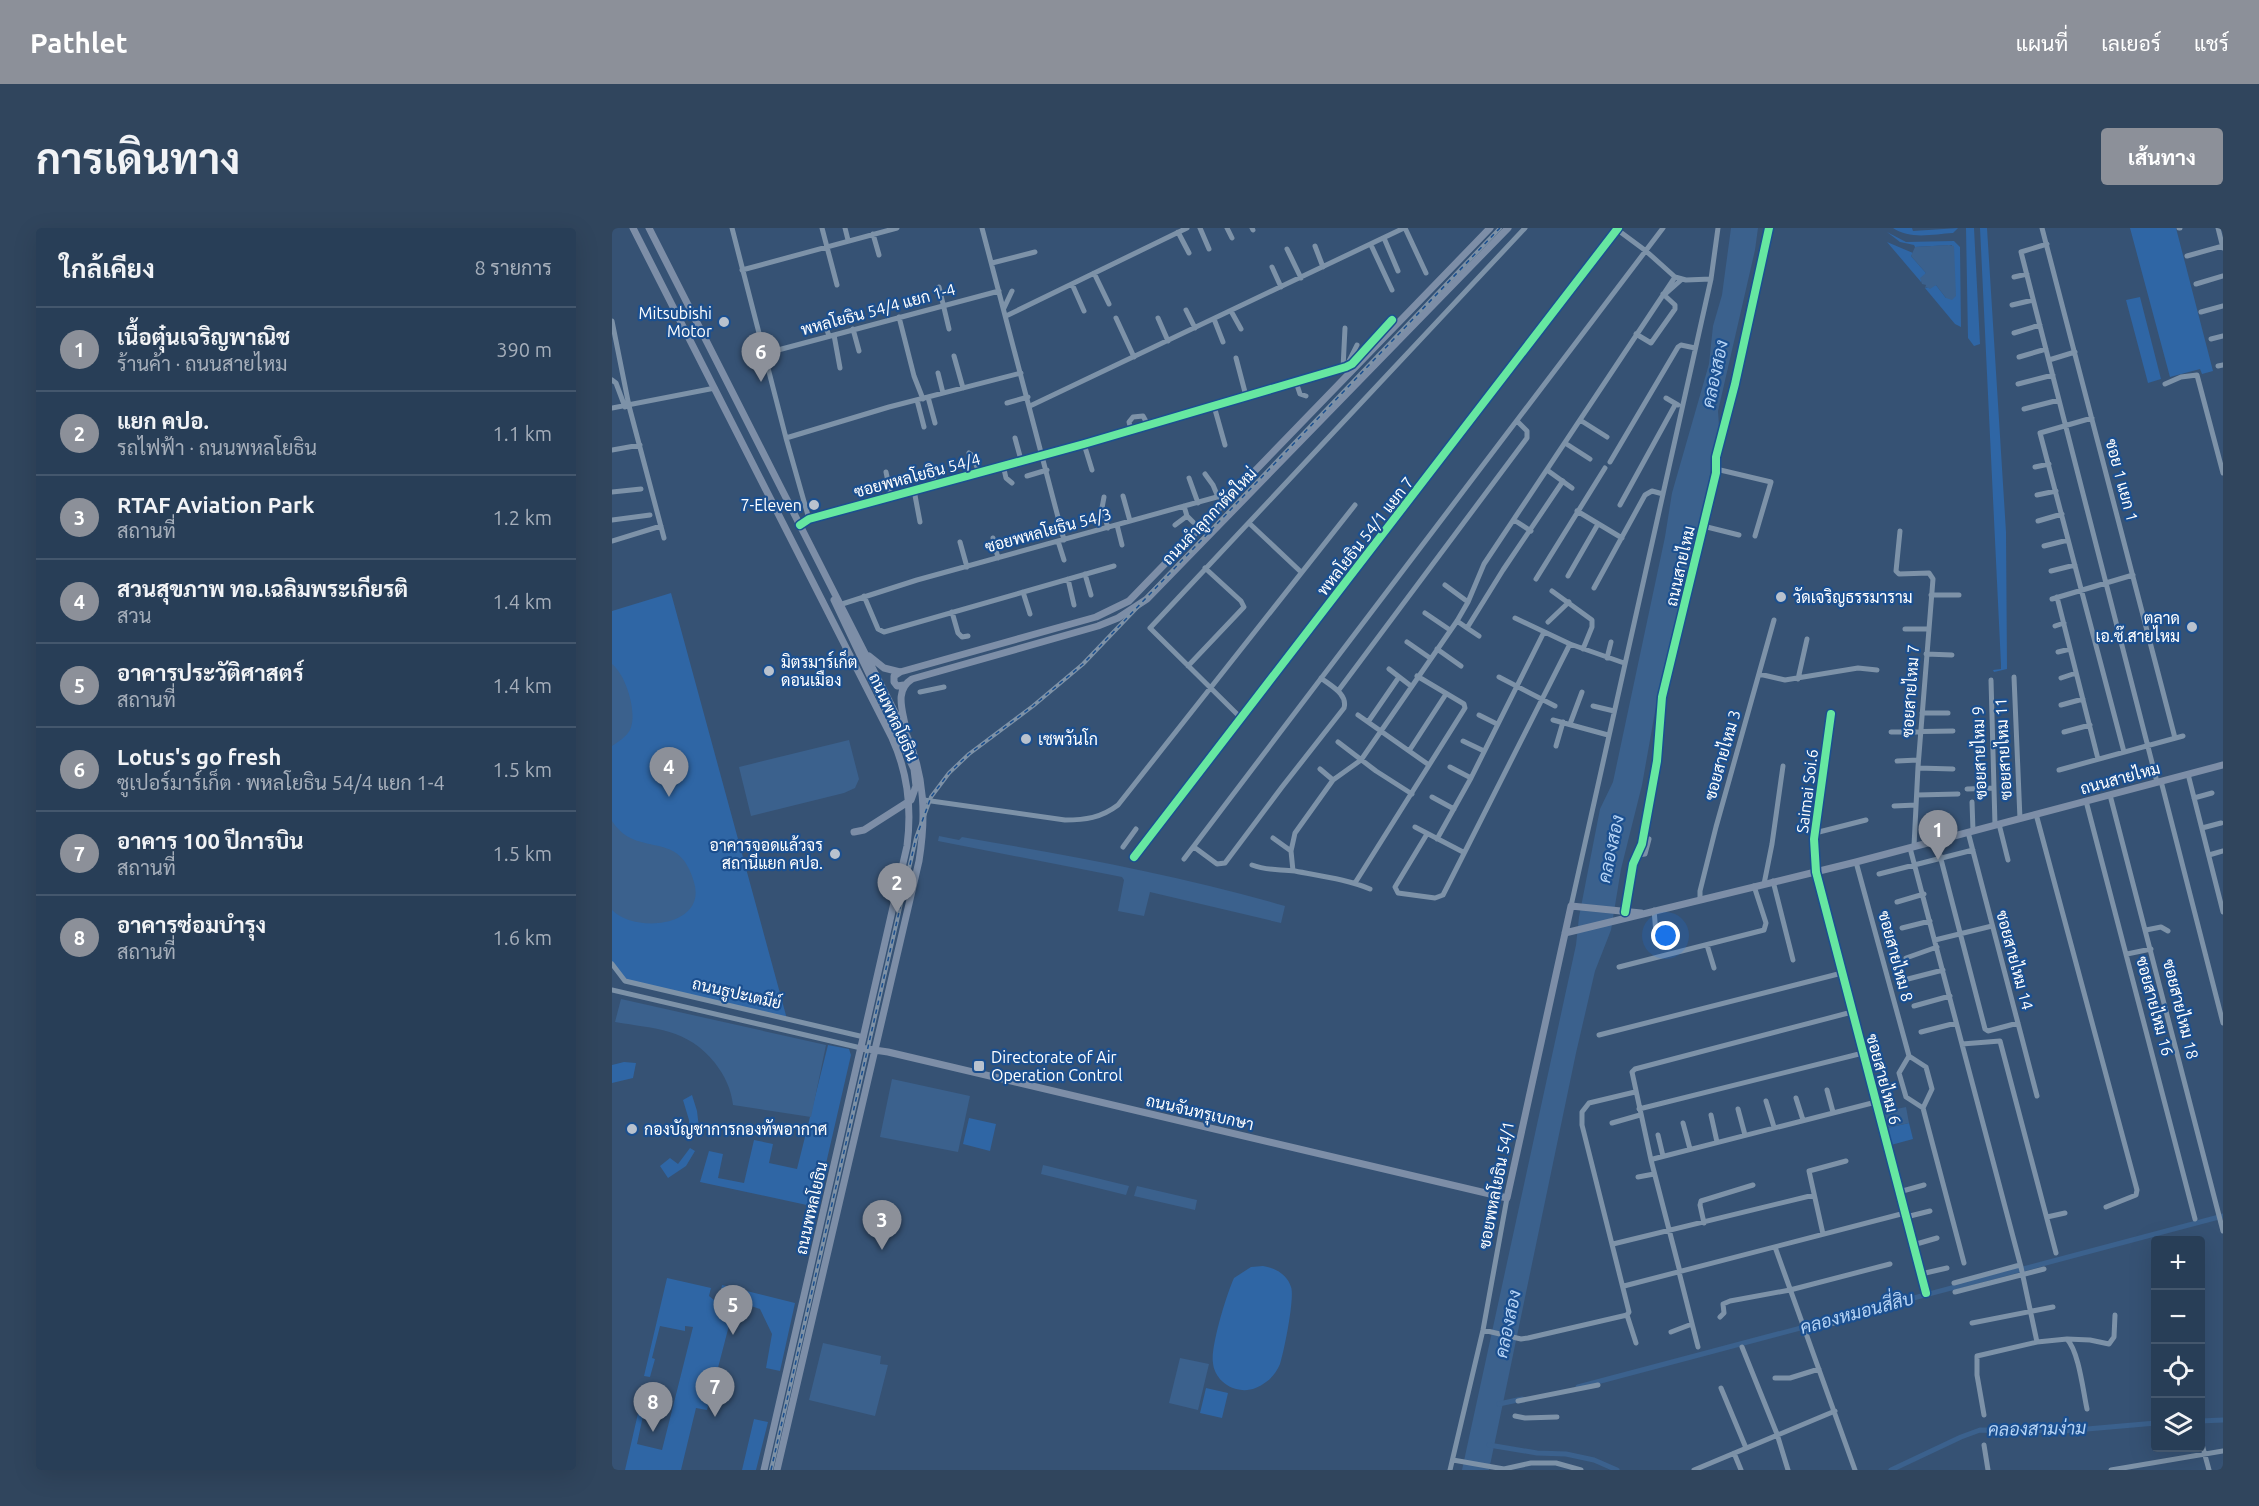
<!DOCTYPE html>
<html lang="th">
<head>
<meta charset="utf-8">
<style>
  body { margin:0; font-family:Ubuntu,Sarabun,sans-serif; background:#30455d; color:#f1f3f6 }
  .controls { position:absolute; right:18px; bottom:18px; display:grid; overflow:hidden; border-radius:6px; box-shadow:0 6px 24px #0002 }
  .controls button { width:54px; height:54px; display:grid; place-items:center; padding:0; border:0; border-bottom:2px solid #44576d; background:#283e57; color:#f1f3f6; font:30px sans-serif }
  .you { position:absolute; left:1054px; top:708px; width:21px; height:21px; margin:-15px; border:4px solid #fff; border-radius:50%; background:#1a73e8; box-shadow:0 0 0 9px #1a73e833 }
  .badge { display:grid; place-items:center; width:39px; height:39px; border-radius:50%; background:#8c9099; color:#fff; font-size:20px; font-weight:700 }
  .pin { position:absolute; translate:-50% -50px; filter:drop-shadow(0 2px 3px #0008) }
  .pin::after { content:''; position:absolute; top:32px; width:21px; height:18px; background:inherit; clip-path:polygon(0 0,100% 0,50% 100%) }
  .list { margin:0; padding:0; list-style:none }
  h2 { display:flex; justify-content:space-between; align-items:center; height:78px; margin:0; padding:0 24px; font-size:26px }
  h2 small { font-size:20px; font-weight:400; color:#a5aeba }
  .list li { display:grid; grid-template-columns:39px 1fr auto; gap:18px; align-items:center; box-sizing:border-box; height:84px; padding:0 24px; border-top:2px solid #44576d }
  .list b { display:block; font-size:22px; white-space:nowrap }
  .list p { margin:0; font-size:20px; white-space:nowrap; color:#a5aeba }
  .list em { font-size:20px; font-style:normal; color:#a5aeba }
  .icon { flex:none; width:33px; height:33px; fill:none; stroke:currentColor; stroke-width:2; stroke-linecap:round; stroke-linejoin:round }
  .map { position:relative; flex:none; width:1611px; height:1242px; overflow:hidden; border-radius:6px }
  header { display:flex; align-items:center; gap:36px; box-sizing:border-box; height:84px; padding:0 30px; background:#8c9099; color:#fff }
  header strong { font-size:28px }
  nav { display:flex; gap:33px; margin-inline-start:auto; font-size:21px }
  .intro { display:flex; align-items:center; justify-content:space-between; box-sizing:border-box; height:144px; padding:0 36px }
  h1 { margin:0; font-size:42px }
  .button { padding:15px 27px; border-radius:6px; background:#8c9099; color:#fff; font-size:21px; font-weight:700 }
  main { display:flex; gap:36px; padding:0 36px }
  aside { flex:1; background:#283e57; border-radius:6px; box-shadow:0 6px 24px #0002 }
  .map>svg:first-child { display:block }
</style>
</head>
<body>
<header>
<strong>Pathlet</strong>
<nav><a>แผนที่</a><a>เลเยอร์</a><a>แชร์</a></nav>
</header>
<div class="intro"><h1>การเดินทาง</h1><a class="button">เส้นทาง</a></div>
<main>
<aside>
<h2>ใกล้เคียง<small>8 รายการ</small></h2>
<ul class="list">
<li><span class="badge">1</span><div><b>เนื้อตุ๋นเจริญพาณิช</b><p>ร้านค้า · ถนนสายไหม</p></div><em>390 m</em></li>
<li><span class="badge">2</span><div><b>แยก คปอ.</b><p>รถไฟฟ้า · ถนนพหลโยธิน</p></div><em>1.1 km</em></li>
<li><span class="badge">3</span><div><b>RTAF Aviation Park</b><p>สถานที่</p></div><em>1.2 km</em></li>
<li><span class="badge">4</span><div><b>สวนสุขภาพ ทอ.เฉลิมพระเกียรติ</b><p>สวน</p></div><em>1.4 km</em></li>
<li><span class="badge">5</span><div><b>อาคารประวัติศาสตร์</b><p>สถานที่</p></div><em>1.4 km</em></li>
<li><span class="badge">6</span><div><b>Lotus's go fresh</b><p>ซูเปอร์มาร์เก็ต · พหลโยธิน 54/4 แยก 1-4</p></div><em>1.5 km</em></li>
<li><span class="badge">7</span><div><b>อาคาร 100 ปีการบิน</b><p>สถานที่</p></div><em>1.5 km</em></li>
<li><span class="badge">8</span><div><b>อาคารซ่อมบำรุง</b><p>สถานที่</p></div><em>1.6 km</em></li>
</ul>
</aside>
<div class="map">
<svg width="1611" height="1242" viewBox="0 0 1611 1242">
  <rect width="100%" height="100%" fill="#365274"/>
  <path fill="#2f66a5" d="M1281 0H1300L1301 3 1346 0 1341 5C1322 6 1298 12 1281 0Z
    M1354 0H1362L1368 116 1362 118 1356 110Z
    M1368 0H1375L1394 304 1395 441 1382 444 1381 442 1389 441V437Z
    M1518 0H1564L1601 143 1590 146 1588 141 1558 149Z
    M1275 4 1294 14 1342 13 1348 19 1349 99 1343 96 1313 60 1324 57 1334 70 1340 17 1303 19 1302 17 1288 14Z
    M1275 14 1301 25 1299 28 1314 45 1309 54Z
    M1528 69 1549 151 1536 155 1514 72Z
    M59 365 175 791 13 753 0 734V383Z
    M216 817 237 821 239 827 204 979 88 954 97 923 111 926 106 950 132 955 142 912 161 916 157 935 185 941Z
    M12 834 24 835 21 850 0 855V837Z
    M80 867 85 883 87 900 77 899V892L71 872Z
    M357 890 384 896 378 923 351 916Z
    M1297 895 1301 911 1279 917 1275 900Z
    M78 920 83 923 74 938 56 950 48 938 58 930 66 936Z
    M651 1038C663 1040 675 1046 679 1059 683 1069 672 1124 668 1136 665 1143 660 1150 654 1154 645 1161 635 1164 624 1161 612 1158 602 1147 601 1135 598 1120 615 1065 622 1050L639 1039Z
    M55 1050 99 1060 97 1068 120 1086 95 1182 84 1180 69 1242H13L27 1181 32 1183 25 1216 50 1222 81 1099 73 1098V1103L48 1098 40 1130 43 1131 38 1149 32 1148Z
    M110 1057 183 1075 168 1143 154 1140 160 1106 148 1081 108 1068Z
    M594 1160 616 1165 610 1190 588 1185Z
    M142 1191 156 1194 144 1242H130Z"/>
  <path fill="#3b618d" d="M1119 0H1146L1143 22 1106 183 1107 198 1090 290 1071 362 1043 484 1030 557 1009 641 999 702 983 743 964 825 877 1242H850L964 717 967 689 988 581 1001 554 1053 309 1060 265 1097 136 1101 98 1110 67Z
    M1337 17 1342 18 1344 68 1340 72 1334 70 1324 57 1318 61 1315 59 1313 60 1314 57 1310 56 1308 50 1314 45 1299 28 1303 19Z
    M0 436C14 447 26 485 18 502 14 509 6 514 0 518Z
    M237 512 247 551 243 560 232 565 139 588 127 539Z
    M0 593C23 629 62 604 78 643 82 653 86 663 82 674 71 701 18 701 0 682Z
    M327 608 347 612 350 609C459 628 567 647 673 678L669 695 538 664 532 688 506 683 512 652 510 649 326 613Z
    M9 771 214 817 199 889 121 877C119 861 113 848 103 835 75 800 43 801 3 794Z
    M280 851 358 868 346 924 268 909Z
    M1294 879 1297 895 1275 900 1271 884Z
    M431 937 517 958 514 967 429 946Z
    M525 958 585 972 583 982 522 968Z
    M211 1115 269 1128 268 1136 276 1137 263 1188 197 1172Z
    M568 1130 597 1136 586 1182 557 1175Z"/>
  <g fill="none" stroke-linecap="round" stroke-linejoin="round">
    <path stroke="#3b618d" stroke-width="5" d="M966 1159 1611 988
      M887 1176 910 1171
      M1588 1193 1611 1192
      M877 1217 925 1225 954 1226 982 1232 1005 1242
      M1279 1242 1349 1209 1368 1202 1452 1203 1544 1195"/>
    <path stroke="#7d92a8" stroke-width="5" d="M120 0 174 210 197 291
      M210 0 225 57
      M233 0 236 12
      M370 0 452 312
      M588 0 597 21
      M615 0 620 10
      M640 0 641 2
      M793 0 814 45
      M1003 0 1034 23 1063 49 1074 52 1099 51
      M1430 0 1563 510
      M1567 0H1568
      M1606 0 1611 20
      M566 4 577 25
      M261 6 267 27
      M772 10 786 43
      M1435 16 1409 24 1545 554
      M759 17 780 62
      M703 18 711 39
      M675 21 689 50
      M1575 28 1611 18
      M380 35 423 24
      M660 39 669 59
      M130 42 285 0
      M482 45 497 76
      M1402 49 1415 46
      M460 56 472 83
      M1584 56 1611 48
      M327 59 337 101
      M1051 68 1069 52
      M1400 77 1421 72
      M392 80 400 63
      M574 82 583 100
      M619 83 629 101
      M1589 84 1611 78
      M394 88 575 0
      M287 89 302 148 311 171
      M504 90 522 129
      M546 90 556 113
      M602 91 611 114
      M0 93 17 178 52 310
      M212 93 217 108
      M241 101 247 123
      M1402 105 1428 97
      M1024 106 1039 115 1063 81V77L1051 66
      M222 107 228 140
      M1599 111 1611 108
      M151 126 387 63
      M342 128 351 160
      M1407 129 1434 121
      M624 130 634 168
      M1437 132 1463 124
      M1606 138 1611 137
      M734 139 745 117
      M731 140 733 100
      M326 145 331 165
      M0 152 4 155 13 179
      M684 154 688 166 694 168
      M1406 156 1441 147
      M1553 156 1569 149 1585 147 1611 245
      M316 169 323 195
      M1054 170 1066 177
      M305 172 312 199
      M395 175 416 169
      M418 178 792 0
      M602 178 613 217
      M0 180 103 160
      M1412 181 1447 172
      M1480 190 1428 205 1512 524
      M968 192 995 209
      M519 202 517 194 521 189 531 188 536 197
      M174 210 277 179 409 145
      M403 210 409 232
      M953 215 978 231
      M472 216 480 242
      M0 222 28 217
      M357 225 360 227 367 244
      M998 234 1066 119 1069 117 1083 120
      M391 237 394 250 400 255
      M318 239 323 256
      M1423 239 1437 236
      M1104 241 1159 254 1143 308
      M935 242 960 260
      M274 244 279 268
      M593 246 601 257 606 269
      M415 248 435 242
      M577 250 586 275
      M302 262 308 294
      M0 264 29 261
      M1425 267 1444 263
      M511 268 518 293
      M492 269 490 280 496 300
      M1008 277 1063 177
      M572 278 575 288 581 294
      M965 283 1010 310
      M0 292 38 287
      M902 292 919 303
      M1426 293 1450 286
      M637 295 689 344
      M188 297 197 291 472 216 734 139 740 136 780 92
      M505 297 510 317
      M563 297 575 288
      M1091 298 1127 307
      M1288 303 1284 343 1287 346 1317 345 1321 351 1306 539 1302 618
      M381 310 386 330
      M0 313 49 298
      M446 313 452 332
      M348 314 355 339
      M1432 318 1456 312
      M1439 343 1463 337
      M473 346 479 367
      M956 348 986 296
      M456 351 462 377
      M924 351 993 240
      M833 357 856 374
      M982 360 1033 267 1040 263 1051 266
      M940 363 980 392V399L971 421
      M411 364 418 386
      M1319 367H1347
      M252 368 266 401 272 404 502 338
      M1445 369 1486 531
      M1440 371 1521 347
      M227 377 305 352 612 267 623 259
      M340 384 346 405 350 409 356 408
      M813 385 838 402
      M903 390 958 416 1012 435
      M845 393 855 400 891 342 951 253
      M936 394 957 374
      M1443 398 1452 395
      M855 400 867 408
      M1293 401H1316
      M795 414 818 430
      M825 421 849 438
      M1446 424 1458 421
      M1314 426 1340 427
      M995 430 999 414
      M576 438 632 379 629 373 593 340
      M777 441 799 458
      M1147 446 1173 452 1246 440 1265 442
      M887 449 943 478
      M1402 449 1408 591
      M1449 450 1464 445
      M1186 451 1195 411
      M1379 452 1383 597
      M726 463 915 210V203L905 193
      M308 464 332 459
      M1449 477 1471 471
      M981 478 1002 483
      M1310 485H1336
      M1219 486 1202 611 1204 644 1314 1065
      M746 487 817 537
      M867 487 885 496
      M629 490 538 400 913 0
      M941 492 996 507
      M756 494 787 449
      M958 496 970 464
      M1279 504 1341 503
      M1452 504 1478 497
      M851 513 872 523
      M726 514 764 543 800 566
      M944 518 951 494
      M797 523 834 466
      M1285 533 1306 532
      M838 539 859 550
      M1306 540 1341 541
      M708 541 721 552
      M1447 542 1571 508
      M1576 546 1611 684
      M1549 553 1611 795
      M1355 561 1382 560
      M1305 567 1346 566
      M1498 567 1611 1003
      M820 569 842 581
      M1582 570 1600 565
      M312 572 453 592C473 592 489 590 506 577L743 277
      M1474 573 1583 991
      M1360 574 1361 603
      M1282 578 1304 577
      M1424 586 1525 962 1524 967 1494 979
      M1387 596 1396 632
      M803 599 851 624
      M1590 600 1609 595
      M1356 604 1425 868
      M1203 605 1254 592
      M815 606 783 659 786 665 823 670 831 667 958 416
      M661 610 679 623
      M825 611 859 550 932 404
      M1324 612 1373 801 1376 803 1406 795
      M511 619 524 601
      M582 619 605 636 613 635 670 559 732 480C736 466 719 458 709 450
      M1298 620 1409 1039 1425 1114
      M1026 627 1033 626 1037 611
      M1597 627 1611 623
      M522 629 1006 0
      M572 631 1051 0
      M1244 634 1297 828 1314 839 1320 861 1311 880
      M640 637C656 643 667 641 683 643 708 648 734 651 758 661
      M681 643 679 623 683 605 721 552 749 532 845 393 856 374 872 336 1063 49
      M1267 646 1361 622
      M1161 653 1181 732
      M743 655 853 480 852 476 805 448
      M1152 656 1160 616 1171 538
      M1088 671V663L1104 599 1162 392
      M1285 674 1312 666
      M959 678 1099 51 1106 0
      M1042 682 1044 705
      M1013 684 1021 636 1030 616 1045 533 1050 469 1104 245V229L1123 156 1157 0
      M1290 700 1318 693
      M1534 702 1549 699 1556 703
      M1323 712 1380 698
      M1095 717 1102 740
      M1515 726 1539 721
      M1294 730 1325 719
      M0 736 13 753 252 809
      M1007 739 1152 702 1154 695 1142 658
      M1296 751 1331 742
      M0 762 249 820
      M1302 778 1338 768
      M1309 804 1344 795
      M987 807 1230 745
      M1350 816 1388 813 1444 1025
      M1297 828 1287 845 1294 869 1311 880 1352 1035
      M1215 862 1221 884
      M1184 870 1191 892
      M1154 873 1162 899
      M1027 881 1251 825
      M1126 881 1133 907
      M1099 887 1105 914
      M1000 895 1028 887
      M1071 895 1078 921
      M1046 907 1051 928
      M1041 931 1264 874
      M1026 949 1042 946
      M1287 964 1312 957
      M1294 989 1318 983
      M1435 989 1453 985
      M1092 995 1088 977 1089 973 1141 957
      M1211 1006 1197 943 1234 933
      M1001 1016 1202 967
      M1301 1017 1325 1010
      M1163 1019 1243 1242
      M1067 1044 1086 1119
      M1068 1044 1039 932 1020 844 1023 841 1240 784
      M1309 1046 1335 1040
      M1342 1055 1408 1037
      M1012 1058 1293 985
      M1343 1064 1432 1041
      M1015 1087 1024 1115
      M1108 1089 1112 1085 1111 1076 1118 1073 1178 1062 1278 1036
      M1360 1095 1441 1079
      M871 1102 909 1111 916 1110 1015 1087 1017 1084 970 897V884L977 875 1023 864
      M1193 1102 1246 1089
      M1059 1104 1080 1096
      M1455 1111 1478 1112 1497 1116 1502 1109 1503 1087
      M1130 1119 1165 1206 1176 1242
      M1163 1150H1178L1207 1141
      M1109 1160 1134 1220
      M906 1173 986 1157
      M1372 1187 1365 1147V1128L1425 1114 1455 1111C1467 1124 1471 1163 1475 1181
      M903 1188 913 1190 945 1189
      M1588 1209 1597 1242
      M1372 1217 1376 1242
      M1122 1225 1129 1242
      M841 1232 892 1241 919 1235H944L969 1242
      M838 1242 871 1102 895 970
      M1082 1242 1223 1183
      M1499 1242 1611 1223"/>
    <path stroke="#7d8ea7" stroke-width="7" d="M21 0 280 510C296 545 300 580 295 618L152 1242
      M37 0 295 508C313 549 314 590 307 633L165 1242
      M222 372 302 541 304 558 299 572 252 602 242 604
      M257 428 272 440 288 444 484 389 517 373 878 0
      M288 444 282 448V454L285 458 292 457
      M294 503C292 485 281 463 300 451L486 398 506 390 535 371 896 0
      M953 705 1244 634 1611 537
      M249 820 276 824 895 970 959 678 1029 685"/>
    <g stroke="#7e92a7" stroke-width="4">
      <path id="rail" d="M159 1242 304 610 319 569 337 545 357 526 421 478 471 436 888 0"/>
    </g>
    <use href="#rail" stroke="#1b4f8f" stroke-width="1.5" stroke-dasharray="4.5" stroke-linecap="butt"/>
    <g stroke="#1b4f8f" stroke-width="11">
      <path id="cycleway" d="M188 297 197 291 472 216 734 139 740 136 780 92
        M1219 486 1202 611 1204 644 1314 1065
        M522 629 1006 0
        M1013 684 1021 636 1030 616 1045 533 1050 469 1104 245V229L1123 156 1157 0"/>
    </g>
    <use href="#cycleway" stroke="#66e7a1" stroke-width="8"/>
  </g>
  <g fill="#b9c2ce" stroke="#1b4f8f" stroke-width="2">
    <circle cx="112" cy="94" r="6"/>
    <circle cx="202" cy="277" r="6"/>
    <circle cx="1169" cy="369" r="6"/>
    <circle cx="1580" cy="399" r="6"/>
    <circle cx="157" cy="443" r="6"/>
    <circle cx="414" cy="511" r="6"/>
    <circle cx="223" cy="626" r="6"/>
    <rect x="361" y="832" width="12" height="12" rx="3"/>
    <circle cx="20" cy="901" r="6"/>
  </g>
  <g text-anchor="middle" stroke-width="4.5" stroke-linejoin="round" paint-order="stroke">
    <g font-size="16" fill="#fff" stroke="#1b4f8f">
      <text transform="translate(266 81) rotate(-15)" y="6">พหลโยธิน 54/4 แยก 1-4</text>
      <text transform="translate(305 247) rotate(-15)" y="6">ซอยพหลโยธิน 54/4</text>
      <text transform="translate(1510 252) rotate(75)" y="6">ซอย 1 แยก 1</text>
      <text transform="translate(597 288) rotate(-46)" y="6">ถนนลำลูกกาตัดใหม่</text>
      <text transform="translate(436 302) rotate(-15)" y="6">ซอยพหลโยธิน 54/3</text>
      <text transform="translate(753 308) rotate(-52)" y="6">พหลโยธิน 54/1 แยก 7</text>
      <text transform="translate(1068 338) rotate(-77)" y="6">ถนนสายไหม</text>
      <text transform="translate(1298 463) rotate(-86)" y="6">ซอยสายไหม 7</text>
      <text transform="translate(282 489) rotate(65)" y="6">ถนนพหลโยธิน</text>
      <text transform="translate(1391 521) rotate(-93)" y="6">ซอยสายไหม 11</text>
      <text transform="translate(1367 525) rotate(-92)" y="6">ซอยสายไหม 9</text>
      <text transform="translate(1110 527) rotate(-74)" y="6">ซอยสายไหม 3</text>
      <text transform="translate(1508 550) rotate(-15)" y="6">ถนนสายไหม</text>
      <text transform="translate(1195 563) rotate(-83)" y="6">Saimai Soi.6</text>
      <text transform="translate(1284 728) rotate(75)" y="6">ซอยสายไหม 8</text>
      <text transform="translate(1403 732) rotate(75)" y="6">ซอยสายไหม 14</text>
      <text transform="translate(125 765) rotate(13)" y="6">ถนนธูปะเตมีย์</text>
      <text transform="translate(1543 778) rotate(75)" y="6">ซอยสายไหม 16</text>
      <text transform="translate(1569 781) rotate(76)" y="6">ซอยสายไหม 18</text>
      <text transform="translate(1272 851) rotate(75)" y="6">ซอยสายไหม 6</text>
      <text transform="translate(588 884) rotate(13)" y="6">ถนนจันทรุเบกษา</text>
      <text transform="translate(884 957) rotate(-79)" y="6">ซอยพหลโยธิน 54/1</text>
      <text transform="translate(199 980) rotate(-77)" y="6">ถนนพหลโยธิน</text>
    </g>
    <g font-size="16" fill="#fff" stroke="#1b4f8f" text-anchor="start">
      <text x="100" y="91" text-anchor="end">Mitsubishi<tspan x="100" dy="18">Motor</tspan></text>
      <text x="190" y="283" text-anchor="end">7-Eleven</text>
      <text x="1181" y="375">วัดเจริญธรรมาราม</text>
      <text x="1568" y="396" text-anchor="end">ตลาด<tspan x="1568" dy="18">เอ.ซ๊.สายไหม</tspan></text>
      <text x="169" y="440">มิตรมาร์เก็ต<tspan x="169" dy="18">ดอนเมือง</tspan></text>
      <text x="426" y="517">เซพวันโก</text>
      <text x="211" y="623" text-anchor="end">อาคารจอดแล้วจร<tspan x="211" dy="18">สถานีแยก คปอ.</tspan></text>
      <text x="379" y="835">Directorate of Air<tspan x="379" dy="18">Operation Control</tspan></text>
      <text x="32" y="907">กองบัญชาการกองทัพอากาศ</text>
    </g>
    <g font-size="18" font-style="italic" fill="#b5d3f5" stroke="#1b4f8f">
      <text transform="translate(1103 146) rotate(-78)" y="6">คลองสอง</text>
      <text transform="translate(999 621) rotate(-78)" y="6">คลองสอง</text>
      <text transform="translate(1245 1085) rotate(-15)" y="6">คลองหมอนสี่สิบ</text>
      <text transform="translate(896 1096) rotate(-78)" y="6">คลองสอง</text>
      <text transform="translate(1425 1201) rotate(-1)" y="6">คลองสามง่าม</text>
    </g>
  </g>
</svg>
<div class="controls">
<button>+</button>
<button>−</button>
<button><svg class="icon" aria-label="locate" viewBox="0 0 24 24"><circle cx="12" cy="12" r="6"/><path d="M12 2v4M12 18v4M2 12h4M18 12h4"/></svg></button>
<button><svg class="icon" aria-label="layers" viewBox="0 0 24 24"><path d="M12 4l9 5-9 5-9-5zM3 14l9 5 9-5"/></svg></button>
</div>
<div class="you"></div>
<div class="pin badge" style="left:1326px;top:632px">1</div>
<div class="pin badge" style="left:285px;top:685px">2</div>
<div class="pin badge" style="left:270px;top:1022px">3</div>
<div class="pin badge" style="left:57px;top:569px">4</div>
<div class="pin badge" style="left:121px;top:1107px">5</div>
<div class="pin badge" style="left:149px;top:154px">6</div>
<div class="pin badge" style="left:103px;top:1189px">7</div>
<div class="pin badge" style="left:41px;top:1204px">8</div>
</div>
</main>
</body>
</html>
